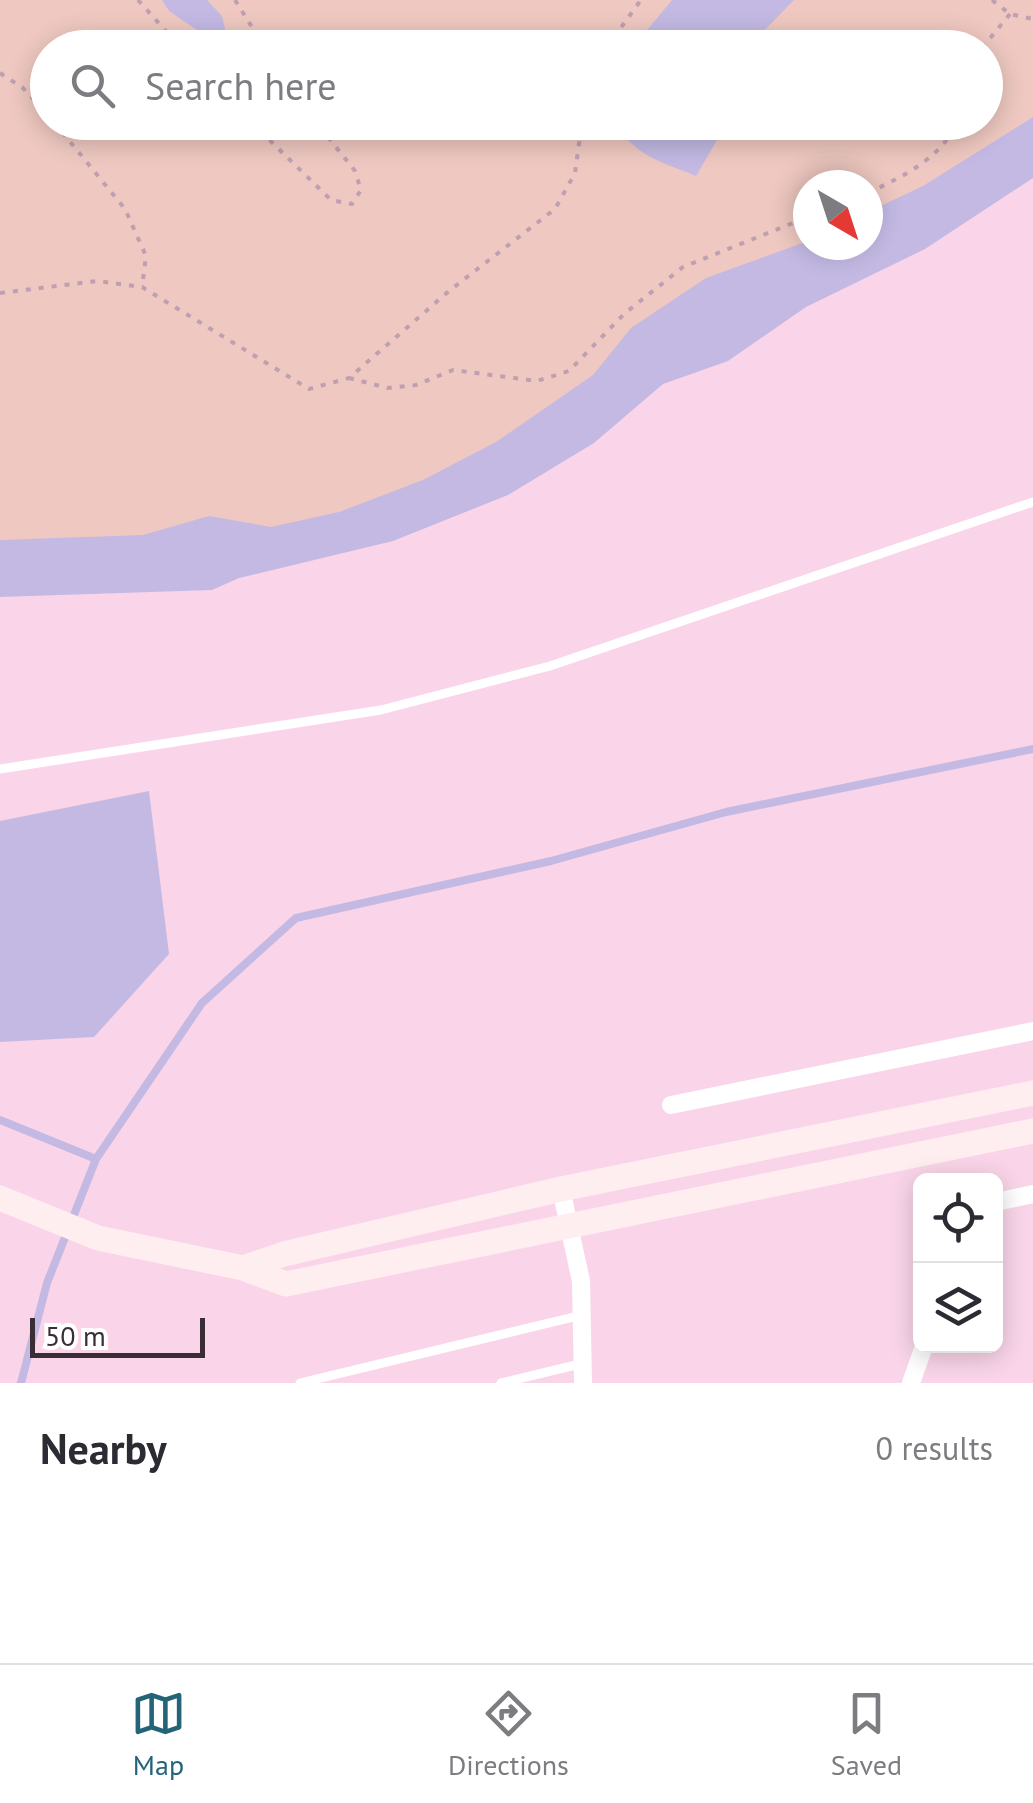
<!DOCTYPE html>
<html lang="en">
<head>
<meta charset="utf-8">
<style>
  body { margin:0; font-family:"PT Sans",sans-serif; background:#f7f7f7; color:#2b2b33 }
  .controls { position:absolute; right:30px; bottom:30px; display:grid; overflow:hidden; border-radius:15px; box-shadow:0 5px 25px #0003 }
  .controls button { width:90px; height:90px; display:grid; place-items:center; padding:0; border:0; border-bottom:2px solid #e1e1e2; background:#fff; color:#2b2b33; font:50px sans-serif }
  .compass { position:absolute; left:793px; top:170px; width:90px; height:90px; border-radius:50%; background:#fff; box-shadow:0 5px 25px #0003; rotate:141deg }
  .scale { position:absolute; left:30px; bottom:25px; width:175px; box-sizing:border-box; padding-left:10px; border:5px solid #3b2d35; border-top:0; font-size:28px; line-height:35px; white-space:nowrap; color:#3b2d35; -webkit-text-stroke:8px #fff; paint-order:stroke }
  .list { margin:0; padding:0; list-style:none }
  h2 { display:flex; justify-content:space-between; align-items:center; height:130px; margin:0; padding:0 40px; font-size:42px }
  h2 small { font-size:32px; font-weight:400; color:#7c7c81 }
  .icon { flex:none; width:55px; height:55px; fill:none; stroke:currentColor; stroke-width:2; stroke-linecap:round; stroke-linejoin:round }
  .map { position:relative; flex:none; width:1033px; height:1383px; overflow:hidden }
  .search { position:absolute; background:#fff; box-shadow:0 5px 25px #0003; left:30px; right:30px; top:30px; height:110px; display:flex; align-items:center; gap:25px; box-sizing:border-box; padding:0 35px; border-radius:55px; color:#7c7c81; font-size:38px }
  .sheet { height:280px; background:#fff }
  nav { display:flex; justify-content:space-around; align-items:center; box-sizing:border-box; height:140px; border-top:2px solid #e1e1e2; background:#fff; font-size:28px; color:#7c7c81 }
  nav a { display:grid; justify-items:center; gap:5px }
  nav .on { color:#246479 }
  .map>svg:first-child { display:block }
</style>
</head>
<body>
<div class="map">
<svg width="1033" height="1383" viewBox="0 0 1033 1383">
  <rect width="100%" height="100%" fill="#fad5e9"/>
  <path fill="#efc9c1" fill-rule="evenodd" d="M0 0H1033V152L868 239V185H808V245L476 489 235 553 0 572ZM48 48H986V122H48Z"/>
  <path fill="#c3b9e3" d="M162 0H207L222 16 226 33 213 41 169 11Z
    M672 0H794L748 47H633Z
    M1033 117V178L925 249 806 307 728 361 663 384 594 443 508 495 393 541 239 578 212 590 0 597V540L143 535 209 516 271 527 339 512 423 480 496 442 593 375 631 328 706 278 808 241V245H868V212L923 186Z
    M617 123H727L696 176C665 163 631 155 617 123Z
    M149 791 169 954 94 1037 0 1042V821Z"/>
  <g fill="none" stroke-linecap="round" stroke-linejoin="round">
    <path stroke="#c3b9e3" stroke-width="8" d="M0 1120 96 1159
      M21 1383 47 1283 96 1159 202 1003 296 918 551 861 726 812 1033 749"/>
    <path stroke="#bea0b0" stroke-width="4" stroke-dasharray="5 8" stroke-linecap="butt" d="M138 0 181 48
      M235 0 265 48
      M992 0 1010 14 1033 19
      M606 48 641 0
      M982 48 1010 14
      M0 73 23 88 48 115
      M54 122 125 209 146 256 142 287
      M251 122 331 200 352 204 361 190 355 171 316 122
      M868 193C903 176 941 159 957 122
      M0 293 97 281 142 287 309 389 349 378 449 291 555 209 575 173 582 122
      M349 378 388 388 416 385 453 370 537 381 569 371 624 314 683 267 808 217"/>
    <path stroke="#fff" stroke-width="9" d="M0 769 381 710 550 666 1033 502
      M300 1383 582 1315
      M501 1383 580 1364"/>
    <path stroke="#fff" stroke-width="18" d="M671 1105 1033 1031
      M561 1189 581 1281 583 1383
      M996 1202 1033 1194
      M911 1383 924 1346"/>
    <path stroke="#ffeef0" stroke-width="25" d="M0 1198 98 1238 243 1268 286 1284 1033 1131
      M243 1268 284 1254 561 1189 1033 1093"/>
  </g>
</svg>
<div class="controls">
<button><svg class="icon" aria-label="locate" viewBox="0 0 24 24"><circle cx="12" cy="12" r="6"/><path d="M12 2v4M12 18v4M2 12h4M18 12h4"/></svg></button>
<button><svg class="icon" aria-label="layers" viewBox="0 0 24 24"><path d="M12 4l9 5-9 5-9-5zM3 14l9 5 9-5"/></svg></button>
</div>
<svg class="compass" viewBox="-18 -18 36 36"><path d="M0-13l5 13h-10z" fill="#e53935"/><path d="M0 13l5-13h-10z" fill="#7c7c81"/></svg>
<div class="scale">50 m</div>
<div class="search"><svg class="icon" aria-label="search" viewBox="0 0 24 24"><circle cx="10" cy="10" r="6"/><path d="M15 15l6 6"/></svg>Search here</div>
</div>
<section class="sheet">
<h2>Nearby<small>0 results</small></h2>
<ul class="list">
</ul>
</section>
<nav>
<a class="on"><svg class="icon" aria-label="map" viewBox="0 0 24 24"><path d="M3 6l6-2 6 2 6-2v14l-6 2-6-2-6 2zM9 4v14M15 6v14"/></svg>Map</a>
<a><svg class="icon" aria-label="directions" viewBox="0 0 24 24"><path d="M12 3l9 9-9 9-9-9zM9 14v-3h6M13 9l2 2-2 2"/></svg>Directions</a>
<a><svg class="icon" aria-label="saved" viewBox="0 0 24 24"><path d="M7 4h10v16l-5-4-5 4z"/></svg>Saved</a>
</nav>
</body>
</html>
